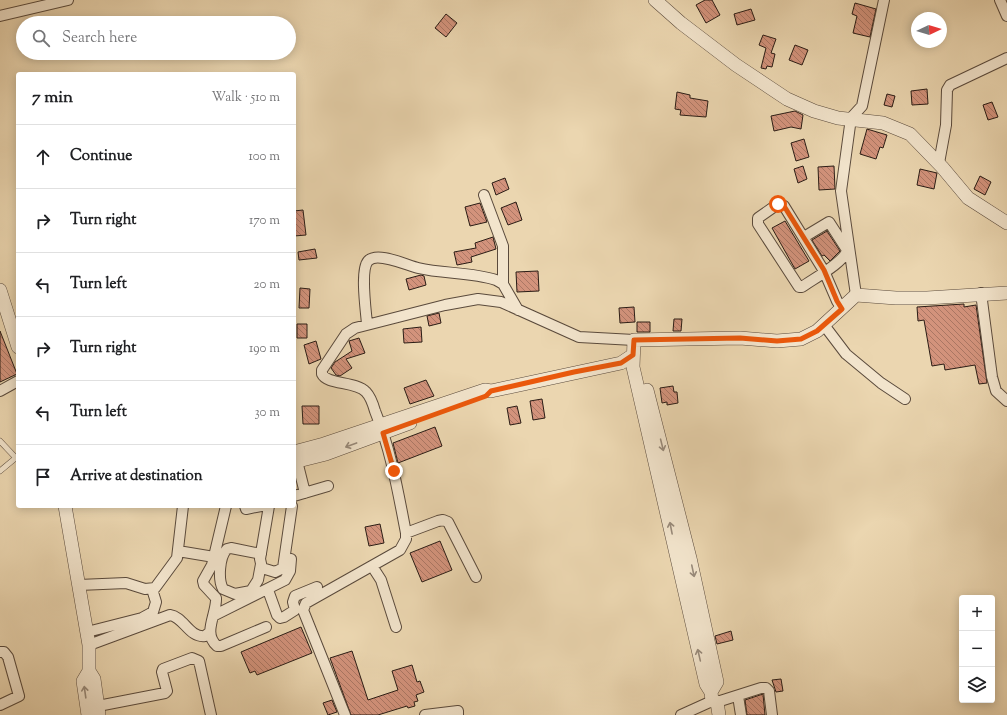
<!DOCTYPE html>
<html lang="en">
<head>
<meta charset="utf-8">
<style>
  body { margin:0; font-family:"Sorts Mill Goudy",serif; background:#f2f2f2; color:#202124 }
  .controls { position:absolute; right:12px; bottom:12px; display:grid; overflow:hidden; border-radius:4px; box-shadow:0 2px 10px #0003 }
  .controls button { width:36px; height:36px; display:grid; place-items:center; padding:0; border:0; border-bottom:1px solid #e0e0e0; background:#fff; color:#202124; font:20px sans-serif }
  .compass { position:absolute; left:911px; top:12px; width:36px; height:36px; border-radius:50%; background:#fff; box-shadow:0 2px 10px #0003; rotate:86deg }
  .stop { position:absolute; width:12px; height:12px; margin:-9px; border:3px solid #ea580c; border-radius:50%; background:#fff }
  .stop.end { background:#ea580c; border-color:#fff; box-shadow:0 1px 4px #0008 }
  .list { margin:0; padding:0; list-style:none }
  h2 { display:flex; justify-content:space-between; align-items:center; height:52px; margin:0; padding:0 16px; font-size:17px }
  h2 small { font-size:13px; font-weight:400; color:#757577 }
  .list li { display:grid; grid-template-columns:26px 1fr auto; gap:12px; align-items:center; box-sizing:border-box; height:64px; padding:0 16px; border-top:1px solid #e0e0e0 }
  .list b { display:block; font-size:15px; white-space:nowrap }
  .list em { font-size:13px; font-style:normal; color:#757577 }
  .icon { flex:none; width:22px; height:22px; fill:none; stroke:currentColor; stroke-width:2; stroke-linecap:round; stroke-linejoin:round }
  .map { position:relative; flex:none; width:1007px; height:715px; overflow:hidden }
  .search { position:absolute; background:#fff; box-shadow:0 2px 10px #0003; left:16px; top:16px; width:280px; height:44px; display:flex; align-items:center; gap:10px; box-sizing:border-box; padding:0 14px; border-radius:22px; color:#757577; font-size:15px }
  .panel { position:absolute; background:#fff; box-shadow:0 2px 10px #0003; left:16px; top:72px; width:280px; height:436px; border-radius:4px }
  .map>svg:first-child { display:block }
</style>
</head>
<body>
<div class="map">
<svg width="1007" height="715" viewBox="0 0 1007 715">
  <defs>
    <pattern id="building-back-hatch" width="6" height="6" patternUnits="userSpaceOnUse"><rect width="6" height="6" fill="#d3937c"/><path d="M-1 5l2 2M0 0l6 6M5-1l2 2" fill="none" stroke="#ab7764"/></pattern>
  </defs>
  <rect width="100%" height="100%" fill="#ebd6b0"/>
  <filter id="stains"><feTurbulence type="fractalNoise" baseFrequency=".005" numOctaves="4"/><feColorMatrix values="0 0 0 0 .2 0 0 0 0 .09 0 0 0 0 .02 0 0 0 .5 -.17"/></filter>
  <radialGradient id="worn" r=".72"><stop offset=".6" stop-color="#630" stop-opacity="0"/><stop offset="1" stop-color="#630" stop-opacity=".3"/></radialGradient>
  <path fill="url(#building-back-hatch)" stroke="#2a1c15" d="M705 0H712L720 15 706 23 696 5Z
    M855 3 876 9 870 37 853 33 857 16 852 14Z
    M751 9 755 20 737 25 734 14Z
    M446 14 457 23 446 37 435 28Z
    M763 35 776 39 771 53 775 54 772 67 767 66 766 69 761 68 766 48 759 45Z
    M795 45 808 50 802 65 789 60Z
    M927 89 928 104 912 105 911 91Z
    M677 92 690 95V98L708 101 706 117 680 115 681 110 675 109Z
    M887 94 895 96 892 107 884 105Z
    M992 102 998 117 988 120 983 105Z
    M795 111 803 115 801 129 791 127 774 131 771 116Z
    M867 129 887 135 883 148 880 147 876 159 860 154Z
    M804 139 809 157 796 161 791 143Z
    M803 166 807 179 798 183 794 169Z
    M834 166 835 189 819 190 818 167Z
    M920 169 937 173 934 189 917 185Z
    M980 176 991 182 985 195 974 189Z
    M505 178 509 189 496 195 492 183Z
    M516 202 522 220 508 225 501 208Z
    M480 203 487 222 470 226 465 207Z
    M303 210 306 235 294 236V211Z
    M785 221 809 261 795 269 772 228Z
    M827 231 840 251 830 261 824 255 822 256 812 240Z
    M493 237 496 249 471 257 472 262 457 265 454 252 476 248 475 243Z
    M315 249 317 258 299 260 298 252Z
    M538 271 539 291 517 292 516 272Z
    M421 275 424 276 426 285 409 290 406 279Z
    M300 288 310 289 309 308H299Z
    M964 304V307L976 305 987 383 979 384 975 365 945 370 944 364 932 366 924 320 918 321 917 307Z
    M634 307 635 322 620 323 619 308Z
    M439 313 441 323 429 326 427 316Z
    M674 319H682L681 331H673Z
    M637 322H650V332H637Z
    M297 324H307V338H297Z
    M421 327 422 342 404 343 403 329Z
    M0 331 17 374 0 382Z
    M359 338 365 353 346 359 352 368 340 376 336 375 331 368 335 362 352 351 349 341Z
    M316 341 321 359 309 364 304 345Z
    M426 380 434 396 410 404 404 388Z
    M673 386 674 392H677L678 403 667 405V402L662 403 660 388Z
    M542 399 545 418 533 420 530 401Z
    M302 406H319V424H303Z
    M517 406 521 423 510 425 507 408Z
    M435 427 442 446 398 463 393 443Z
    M380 524 384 543 369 546 365 527Z
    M440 541 452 570 422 582 410 553Z
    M301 627 312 653 257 675 255 671 250 673 241 652Z
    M731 631 733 640 717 644 715 636Z
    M352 651 368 700 398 690 392 671 412 665 417 682 420 681 424 692 416 695 418 701 414 702 415 706 408 708 407 706 378 715H351L330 658Z
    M781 679 783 691 776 692 772 680Z
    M763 694 765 715H747L745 700Z
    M332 700 337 712 328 715 323 703Z"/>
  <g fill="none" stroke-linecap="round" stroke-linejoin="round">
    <g stroke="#5a4a3c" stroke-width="6">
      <path id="service" d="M0 441 16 458
        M0 471 18 456"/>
    </g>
    <g stroke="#5a4a3c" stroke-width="12">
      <path id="minor" d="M1000 0 1007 16
        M0 16 68 0
        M939 163 946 125 947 90 950 85 1007 58
        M484 195 503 246V284
        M804 237 829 222 847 250C845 262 813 279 802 287H799L758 224V218L778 204 784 206 824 271 837 301 842 309
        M981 293 992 377 996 391 1007 401
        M856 295 841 191 851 118 862 106 884 0
        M367 324C366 311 360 270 368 261 377 251 406 265 418 268 443 274 471 272 496 280L503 284 518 310
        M824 325 846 354 881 383 905 399
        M0 391 18 381
        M297 461 305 493
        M294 496 328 486
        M226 506 212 565 203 581 204 585 216 598C217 614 202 633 217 646H221L266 627
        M245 506 246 509 261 506
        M269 506 260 559 262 568 275 572 283 568 292 506
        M406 533 438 521 443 520 448 522 476 577
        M178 551 214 557
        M261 564 258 580 251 591 235 594 223 589C218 580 219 557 227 549L231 548 261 554
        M372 566 381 580 396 627
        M79 585 126 583 145 589 155 588 177 558 183 506
        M268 590 277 615 280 618 284 617 295 610 293 602 295 596 317 587
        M213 616 285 580 290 571 291 559
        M87 632 142 618 153 612 156 602 152 589
        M89 645 170 615C184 617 189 638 205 636L210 632
        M0 652H4L8 657 19 696 0 705
        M738 696 741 715
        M717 702 761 688H766L769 691 772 715
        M98 706 165 693 167 691 162 672 163 669 192 658 199 661 211 715
        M345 715 303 610 306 603 400 550 406 539V533C398 492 391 450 375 411 373 404 371 397 366 392 356 381 327 385 322 374V370L346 334 355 328 445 305 478 299 501 302 579 337 634 340
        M425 715 458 711V715
        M681 715 712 701"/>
    </g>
    <g stroke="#5a4a3c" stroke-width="14">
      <path id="tertiary" d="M655 0 681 23 736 65 787 99 814 111 838 118 883 123 910 134 942 167 968 198 1007 223
        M0 290 18 347
        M647 390 690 558 717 682 711 692
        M294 452 324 444 485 390 491 391 621 363 633 355
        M294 462 326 454 410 423
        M65 506 89 645V671L83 681 88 715
        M89 671 94 679 99 715
        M719 715 717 702 712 701 711 692 706 684 633 367 634 340 740 338 777 341 801 339 817 331 856 295 896 298H927L1007 293"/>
    </g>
    <use href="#service" stroke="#f2e4cc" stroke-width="5"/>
    <use href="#minor" stroke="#f2e4cc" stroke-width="10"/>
    <use href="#tertiary" stroke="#f2e4cc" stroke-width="13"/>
  </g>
  <defs><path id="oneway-shaft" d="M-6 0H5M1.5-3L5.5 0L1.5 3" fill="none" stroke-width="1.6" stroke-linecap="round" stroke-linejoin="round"/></defs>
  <g stroke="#988a7a">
    <use href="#oneway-shaft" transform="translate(351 445) rotate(160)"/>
    <use href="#oneway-shaft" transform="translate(662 445) rotate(76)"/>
    <use href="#oneway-shaft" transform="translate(671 528) rotate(-101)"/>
    <use href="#oneway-shaft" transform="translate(693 571) rotate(78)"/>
    <use href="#oneway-shaft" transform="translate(699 655) rotate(-103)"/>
    <use href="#oneway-shaft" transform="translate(85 692) rotate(-98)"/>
  </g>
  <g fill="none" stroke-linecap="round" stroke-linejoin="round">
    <path stroke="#ea580c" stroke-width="5" d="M394 471 383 433 486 396 491 391 574 372 621 363 633 355 634 340 740 338 777 341 801 339 817 331 842 309 837 301 824 270 784 206 778 204"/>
  </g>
  <rect width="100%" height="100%" filter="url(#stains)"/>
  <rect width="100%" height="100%" fill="url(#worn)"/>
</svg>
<div class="controls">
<button>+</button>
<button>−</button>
<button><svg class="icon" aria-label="layers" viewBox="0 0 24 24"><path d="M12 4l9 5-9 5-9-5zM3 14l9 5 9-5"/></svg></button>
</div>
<svg class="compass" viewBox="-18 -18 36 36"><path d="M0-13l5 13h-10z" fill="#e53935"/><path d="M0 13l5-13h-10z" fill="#757577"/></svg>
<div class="stop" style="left:778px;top:204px"></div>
<div class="stop end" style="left:394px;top:471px"></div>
<div class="search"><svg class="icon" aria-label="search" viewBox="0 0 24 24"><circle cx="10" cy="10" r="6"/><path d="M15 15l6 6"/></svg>Search here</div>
<section class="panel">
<h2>7 min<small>Walk · 510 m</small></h2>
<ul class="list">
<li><svg class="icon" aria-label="ahead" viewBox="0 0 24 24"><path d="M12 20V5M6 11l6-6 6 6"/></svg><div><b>Continue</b></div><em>100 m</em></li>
<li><svg class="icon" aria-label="right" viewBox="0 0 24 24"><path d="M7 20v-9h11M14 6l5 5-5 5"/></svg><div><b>Turn right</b></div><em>170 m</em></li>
<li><svg class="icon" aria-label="left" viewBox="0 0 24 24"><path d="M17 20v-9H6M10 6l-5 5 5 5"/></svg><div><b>Turn left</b></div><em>20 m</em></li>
<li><svg class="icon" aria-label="right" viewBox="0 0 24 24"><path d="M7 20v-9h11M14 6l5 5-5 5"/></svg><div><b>Turn right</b></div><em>190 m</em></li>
<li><svg class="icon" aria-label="left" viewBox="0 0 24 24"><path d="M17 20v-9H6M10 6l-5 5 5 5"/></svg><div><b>Turn left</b></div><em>30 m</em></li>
<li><svg class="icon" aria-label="arrive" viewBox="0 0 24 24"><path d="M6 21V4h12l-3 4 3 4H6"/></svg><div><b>Arrive at destination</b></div></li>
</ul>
</section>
</div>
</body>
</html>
